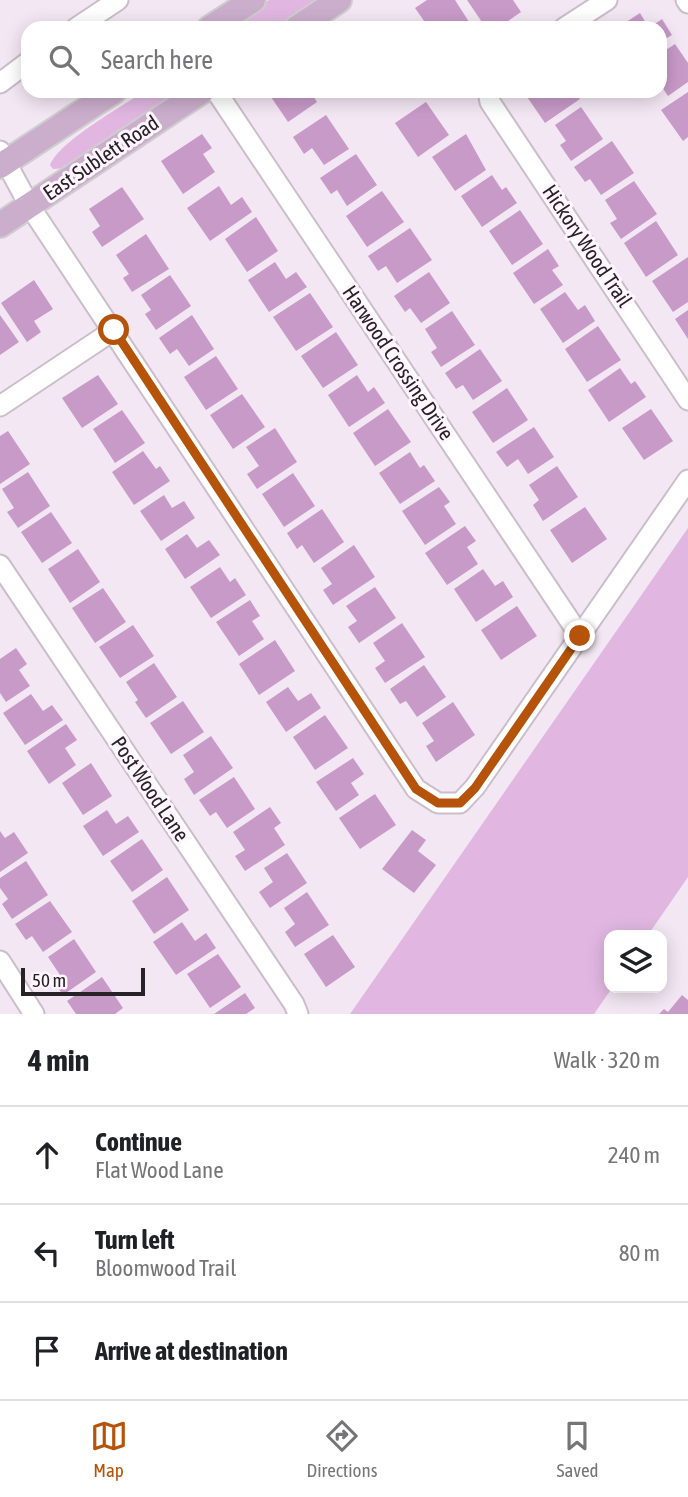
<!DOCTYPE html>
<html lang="en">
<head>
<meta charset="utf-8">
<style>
  body { margin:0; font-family:"Asap Condensed",sans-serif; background:#f2f2f2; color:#202124 }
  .controls { position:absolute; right:21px; bottom:21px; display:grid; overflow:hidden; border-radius:14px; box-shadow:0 4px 18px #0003 }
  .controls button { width:63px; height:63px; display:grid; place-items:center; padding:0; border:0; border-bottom:2px solid #e0e0e0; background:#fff; color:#202124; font:35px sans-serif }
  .scale { position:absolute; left:21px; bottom:18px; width:124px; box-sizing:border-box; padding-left:7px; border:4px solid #262226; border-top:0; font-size:19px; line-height:24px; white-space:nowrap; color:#262226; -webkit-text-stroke:5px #fff5ff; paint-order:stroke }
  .stop { position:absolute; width:21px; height:21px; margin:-16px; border:5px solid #b45309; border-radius:50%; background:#fff }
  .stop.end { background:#b45309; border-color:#fff; box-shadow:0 2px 7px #0008 }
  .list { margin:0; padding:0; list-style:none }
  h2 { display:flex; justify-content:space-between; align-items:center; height:91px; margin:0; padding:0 28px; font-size:30px }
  h2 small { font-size:23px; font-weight:400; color:#757577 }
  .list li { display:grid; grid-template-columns:46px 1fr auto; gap:21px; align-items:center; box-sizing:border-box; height:98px; padding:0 28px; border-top:2px solid #e0e0e0 }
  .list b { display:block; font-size:26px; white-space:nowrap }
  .list p { margin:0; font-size:23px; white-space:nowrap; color:#757577 }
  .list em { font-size:23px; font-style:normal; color:#757577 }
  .icon { flex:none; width:38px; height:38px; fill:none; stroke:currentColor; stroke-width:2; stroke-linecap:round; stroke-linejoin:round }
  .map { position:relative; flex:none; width:688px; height:1014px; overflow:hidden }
  .search { position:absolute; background:#fff; box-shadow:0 4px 18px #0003; left:21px; right:21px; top:21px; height:77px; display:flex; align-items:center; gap:18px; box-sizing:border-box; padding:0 24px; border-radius:21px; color:#757577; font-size:26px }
  .sheet { height:385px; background:#fff }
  nav { display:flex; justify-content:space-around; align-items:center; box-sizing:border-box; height:98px; border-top:2px solid #e0e0e0; background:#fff; font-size:19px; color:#757577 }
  nav a { display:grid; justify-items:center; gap:4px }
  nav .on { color:#b45309 }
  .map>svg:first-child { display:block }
</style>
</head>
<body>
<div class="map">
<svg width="688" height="1014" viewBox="0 0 688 1014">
  <rect width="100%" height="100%" fill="#f3e7f3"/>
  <path fill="#e1b7e1" d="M269 0H318L282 28H229Z
    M145 91H188L67 168 53 169 50 165C60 141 121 107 145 91Z
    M688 528V877L648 935H609V988H612L594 1014H350Z"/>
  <path fill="#c89ac8" d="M427 0H455L471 25 466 28H429L415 8Z
    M467 0H513L521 12 498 28H486Z
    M640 13 649 28 662 19 672 35 660 42V28H617Z
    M675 44 688 63V82L668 96 660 84V54Z
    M267 91H310L317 102 288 122Z
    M523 91H574L580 99 545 123Z
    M688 92V137L683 141 661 110Z
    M426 102 449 135 418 157 395 123Z
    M581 107 603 139 571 161 560 145 566 141 555 125Z
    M326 115 349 149 324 165 312 148 304 154 293 137Z
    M202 134 212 148 203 154 215 172 183 194 161 161Z
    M466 134 486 170 455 191 432 157Z
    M612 141 634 173 601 195 590 179 585 182 574 167Z
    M356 154 377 185 347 206 337 190 331 194 320 178Z
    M492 175 502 190 506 187 517 203 482 227 461 196Z
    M634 181 657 214 621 239 610 223 617 219 605 200Z
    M219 186 231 205 242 197 252 212 210 241 187 208Z
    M122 187 144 219 102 247 92 232 100 226 89 209Z
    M382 191 404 222 367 247 346 216Z
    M520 210 543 244 512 265 489 231Z
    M256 217 278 251 247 272 225 239Z
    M656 221 678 255 646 277 624 243Z
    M410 228 432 260 397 283 386 266 378 271 368 256Z
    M146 234 169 269 132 292 123 278 129 274 116 255Z
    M548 249 559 266 552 270 563 285 534 304 513 273Z
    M688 257V302L673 312 652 281Z
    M275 262 286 279 296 272 307 287 269 312 248 280Z
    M429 272 450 303 421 323 410 308 405 312 394 296Z
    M170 275 191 306 156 330 145 314 151 310 141 295Z
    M34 280 53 309 34 321 41 332 27 342 1 303Z
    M565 292 578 310 585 305 595 321 563 343 540 309Z
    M310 293 333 327 296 351 273 317Z
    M688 310V339L675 319Z
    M452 311 475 345 441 367 431 352 437 348 425 329Z
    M0 315 19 342 0 355Z
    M192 315 214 349 189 366 177 349 170 354 159 338Z
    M598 326 621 360 587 382 565 349Z
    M336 332 358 365 323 388 301 356Z
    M480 349 502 381 473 400 463 385 456 389 445 373Z
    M216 356 238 389 206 410 184 377Z
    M620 368 631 384 635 381 646 397 609 422 588 390Z
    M98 375 118 404 82 428 62 398Z
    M357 375 368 392 374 387 385 403 349 427 328 395Z
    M507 388 528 420 493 443 472 412Z
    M242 394 265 427 233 449 210 415Z
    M388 409 411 442 375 466 353 433Z
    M651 409 673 441 644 460 622 428Z
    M122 410 145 443 115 463 93 429Z
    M534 427 554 457 528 474 518 459 507 467 496 452Z
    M275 428 297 462 257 489 247 474 259 466 246 447Z
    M8 431 30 464 0 484V436Z
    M143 451 156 469 160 466 170 481 134 505 112 472Z
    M410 452 420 468 424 465 435 481 400 504 379 473Z
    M557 466 578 497 543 521 533 505 539 500 529 485Z
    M28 472 50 506 18 528 7 512 14 508 2 489Z
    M293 473 315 506 284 527 262 494Z
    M439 487 450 502 444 506 456 524 425 545 402 511Z
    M164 495 172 508 184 501 195 518 161 541 140 511Z
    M585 507 607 539 572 563 550 530Z
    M322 509 344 542 314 563 302 545 297 549 287 533Z
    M51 512 72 543 42 563 21 532Z
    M465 526 476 541 467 547 478 564 447 585 425 553Z
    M187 534 197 548 209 540 220 555 185 579 165 549Z
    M354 545 375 577 333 605 323 590 332 584 321 568Z
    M78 549 100 582 70 603 48 569Z
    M220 567 230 582 235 578 246 595 211 618 190 587Z
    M483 569 495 586 503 581 513 597 476 622 454 589Z
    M375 587 396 618 359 643 348 627 357 621 346 606Z
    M103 588 126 622 95 643 72 608Z
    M250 600 260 616 252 621 264 639 239 656 216 622Z
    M517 606 537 636 501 660 481 630Z
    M402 623 425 657 385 683 375 668 385 661 373 643Z
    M133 625 154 656 120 678 99 647Z
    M275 640 295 671 259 695 239 664Z
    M16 648 27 664 19 670 30 686 6 702 0 693V659Z
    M154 663 177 697 146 718 135 702 138 700 126 682Z
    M424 665 446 697 417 717 406 701 400 704 390 689Z
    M288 687 298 701 311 693 321 708 286 732 266 702Z
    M31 694 43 711 52 705 63 720 25 745 3 713Z
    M183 701 204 732 171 754 150 723Z
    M453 702 475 735 436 762 426 746 434 741 422 723Z
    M325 715 348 748 315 770 293 737Z
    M66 724 77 740 65 748 76 765 49 784 27 751Z
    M211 736 233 768 194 795 184 779 194 772 183 755Z
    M353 758 364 774 351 783 359 795 336 811 316 782Z
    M91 763 112 796 83 815 62 783Z
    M234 777 255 809 227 828 216 812 210 816 199 800Z
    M375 794 396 825 360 849 339 818Z
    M270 807 281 823 274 828 285 845 245 871 235 856 245 850 233 832Z
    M107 810 116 824 128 816 139 832 103 856 83 826Z
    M412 830 426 840 418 851 436 865 414 893 382 869Z
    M0 831 5 838 14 832 28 853 0 872Z
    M142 839 163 870 132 892 110 861Z
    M287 853 307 883 270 908 259 892 273 882 264 868Z
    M26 861 48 895 12 919 2 904 8 899 0 888V878Z
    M167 877 189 910 154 934 132 901Z
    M307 892 329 925 295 947 285 932 295 924 284 908Z
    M50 901 72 932 43 952 32 936 26 940 15 924Z
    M182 922 195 941 206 933 216 948 176 975 153 942Z
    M333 935 355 967 326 987 304 954Z
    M74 939 96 972 63 995 52 980 60 975 48 957Z
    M218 954 241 987 210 1008 187 974Z
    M102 977 123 1008 115 1014H76L67 1001Z
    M245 993 255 1008 246 1014H214Z
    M682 995 688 1000V1014H659L664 1009 668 1012Z"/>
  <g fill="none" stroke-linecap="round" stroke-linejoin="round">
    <g stroke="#cabeca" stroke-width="23">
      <path id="minor" d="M686 0 688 3
        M76 28 118 0
        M564 28 607 0
        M0 83 28 62
        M216 91 580 636
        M488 91 490 102 688 400
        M0 151 29 205 416 789 438 803H460L475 787 688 480
        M0 406 114 330
        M0 565 294 1004 298 1014
        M0 961 34 1014"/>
    </g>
    <g stroke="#cfcecf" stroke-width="28">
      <path id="major" d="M210 28 253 0
        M297 28 339 0
        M0 166 114 91
        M0 225 202 91"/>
    </g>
    <use href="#minor" stroke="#fff" stroke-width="19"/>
    <use href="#major" stroke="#cbaecc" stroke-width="24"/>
  </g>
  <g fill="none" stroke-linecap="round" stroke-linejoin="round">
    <path stroke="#b45309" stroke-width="9" d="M114 330 416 789 438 803H460L475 788 580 636"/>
  </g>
  <g text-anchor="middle" stroke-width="6" stroke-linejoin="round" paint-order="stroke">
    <g font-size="21" fill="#262226" stroke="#fff5ff">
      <text transform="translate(101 158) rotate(-34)" y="7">East Sublett Road</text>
      <text transform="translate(587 246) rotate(56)" y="7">Hickory Wood Trail</text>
      <text transform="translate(398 363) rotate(56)" y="7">Harwood Crossing Drive</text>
      <text transform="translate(150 789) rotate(56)" y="7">Post Wood Lane</text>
    </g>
  </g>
</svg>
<div class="controls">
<button><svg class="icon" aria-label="layers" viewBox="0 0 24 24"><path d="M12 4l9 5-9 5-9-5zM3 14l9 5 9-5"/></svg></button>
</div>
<div class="scale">50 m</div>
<div class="stop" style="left:114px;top:330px"></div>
<div class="stop end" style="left:580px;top:636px"></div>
<div class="search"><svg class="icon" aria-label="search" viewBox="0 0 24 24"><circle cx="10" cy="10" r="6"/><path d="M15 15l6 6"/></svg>Search here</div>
</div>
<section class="sheet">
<h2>4 min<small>Walk · 320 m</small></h2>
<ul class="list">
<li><svg class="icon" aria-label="ahead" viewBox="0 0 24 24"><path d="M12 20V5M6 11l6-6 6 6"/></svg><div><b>Continue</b><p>Flat Wood Lane</p></div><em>240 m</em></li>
<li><svg class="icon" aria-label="left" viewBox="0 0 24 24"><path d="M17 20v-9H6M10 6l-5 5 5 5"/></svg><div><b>Turn left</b><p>Bloomwood Trail</p></div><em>80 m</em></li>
<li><svg class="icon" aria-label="arrive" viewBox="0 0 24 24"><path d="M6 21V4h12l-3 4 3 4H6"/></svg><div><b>Arrive at destination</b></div></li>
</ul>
</section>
<nav>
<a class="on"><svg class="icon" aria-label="map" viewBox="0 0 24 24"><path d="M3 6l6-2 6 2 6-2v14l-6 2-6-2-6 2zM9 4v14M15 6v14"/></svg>Map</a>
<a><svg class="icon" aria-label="directions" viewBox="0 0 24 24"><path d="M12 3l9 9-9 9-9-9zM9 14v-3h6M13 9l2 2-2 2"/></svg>Directions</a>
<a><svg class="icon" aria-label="saved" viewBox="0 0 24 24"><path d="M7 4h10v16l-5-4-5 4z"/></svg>Saved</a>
</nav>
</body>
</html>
